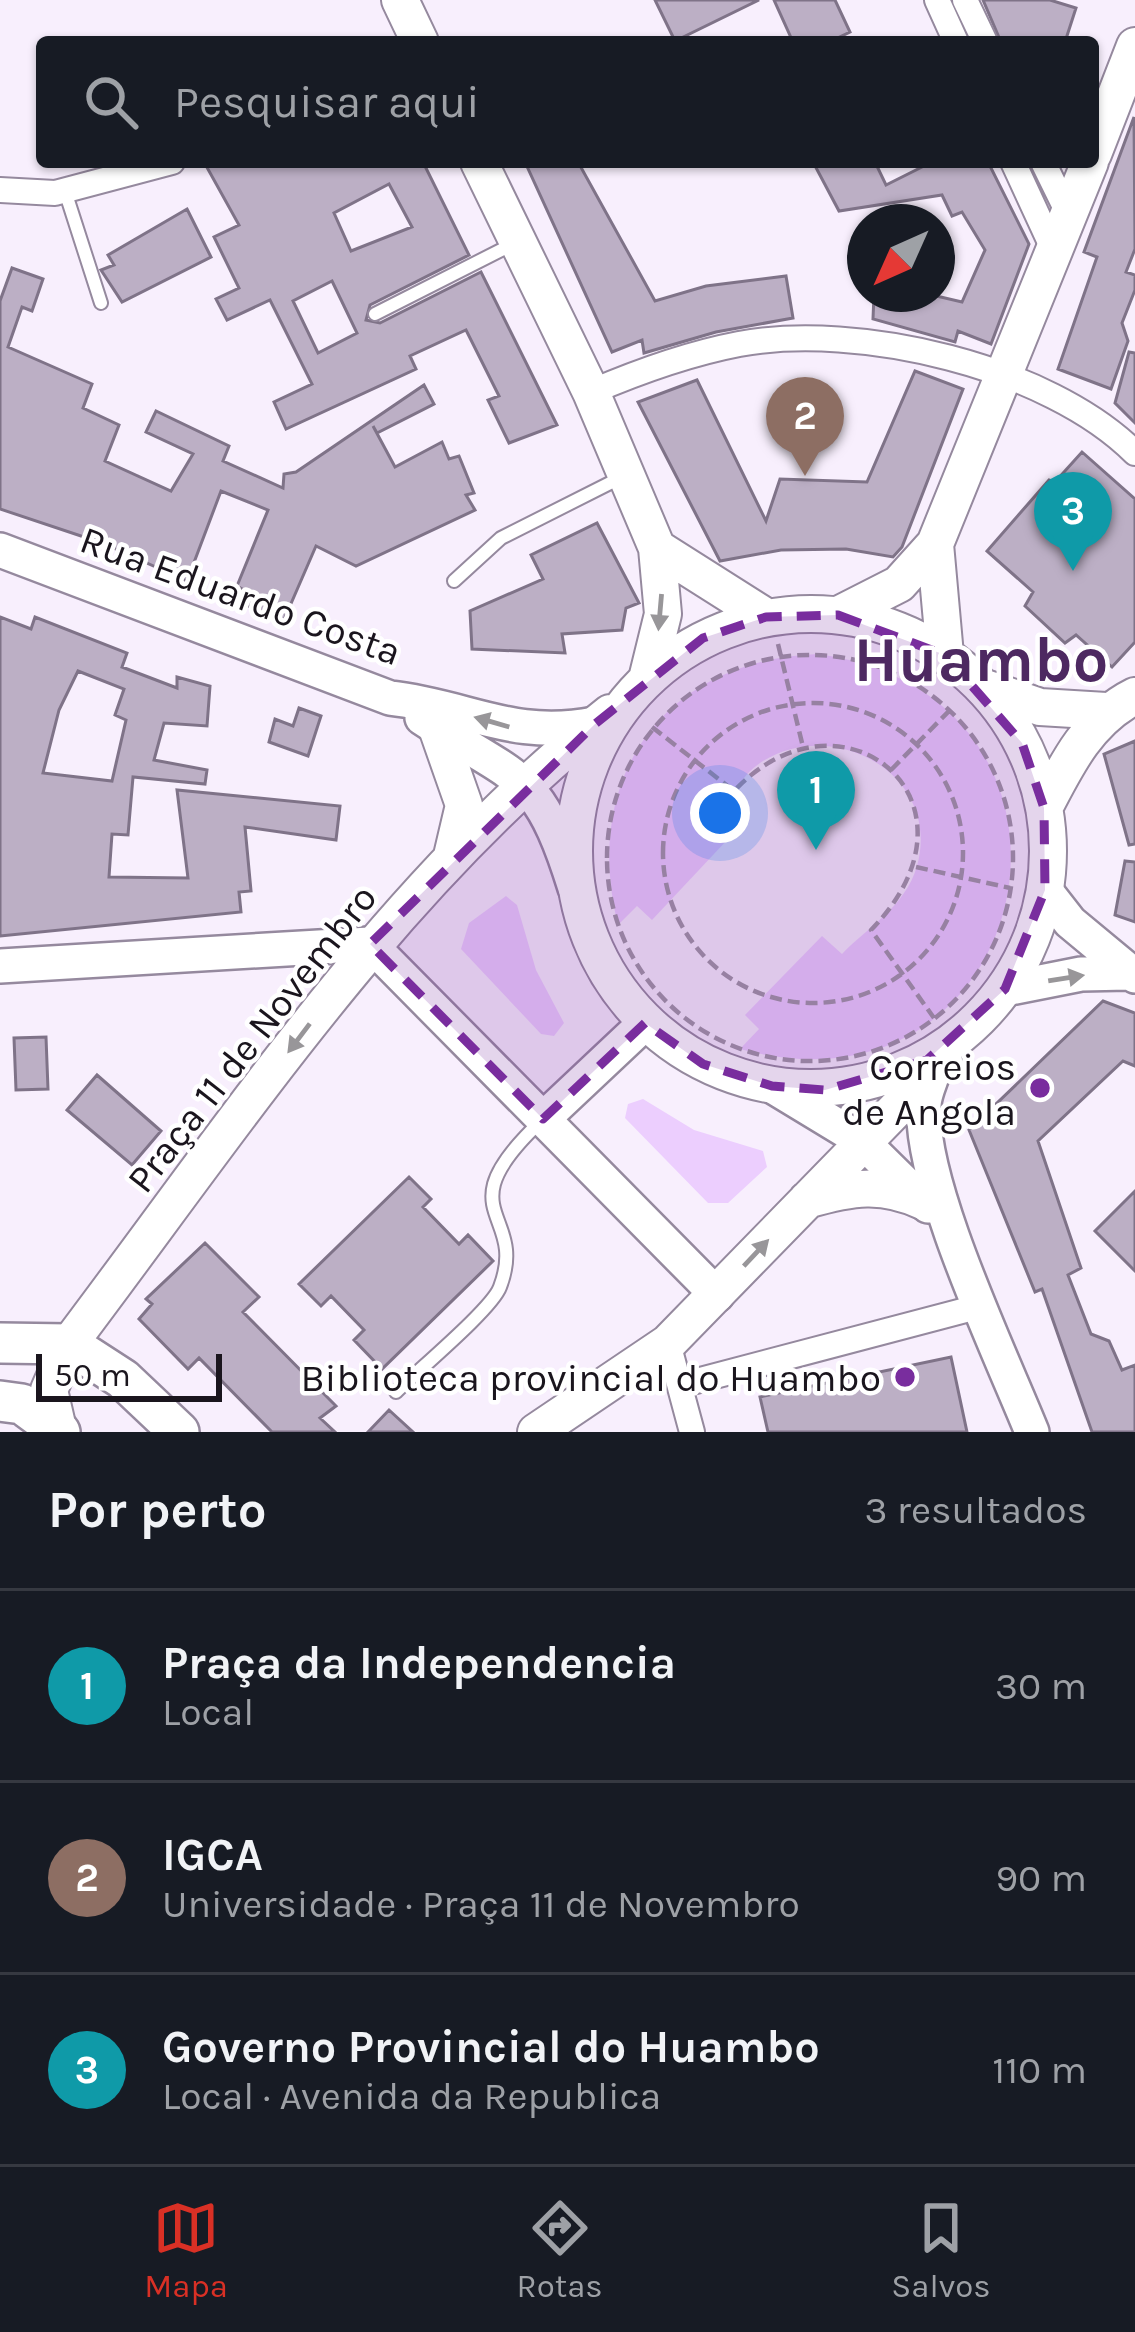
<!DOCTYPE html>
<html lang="pt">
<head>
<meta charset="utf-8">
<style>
  body { margin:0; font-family:Karla,sans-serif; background:#20242c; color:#f1f3f6 }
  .compass { position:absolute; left:847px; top:204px; width:108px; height:108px; border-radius:50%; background:#171b24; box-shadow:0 3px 9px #0004; rotate:225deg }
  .scale { position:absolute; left:36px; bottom:30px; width:186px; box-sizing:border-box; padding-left:12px; border:6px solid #1a151d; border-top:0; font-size:33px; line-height:42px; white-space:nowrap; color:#1a151d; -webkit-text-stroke:9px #fff; paint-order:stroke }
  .you { position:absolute; left:720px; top:813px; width:42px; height:42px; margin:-30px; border:9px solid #fff; border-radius:50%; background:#1a73e8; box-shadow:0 0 0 18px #1a73e833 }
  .badge { display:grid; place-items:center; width:78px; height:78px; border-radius:50%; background:#d93025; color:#fff; font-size:39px; font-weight:700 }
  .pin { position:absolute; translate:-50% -99px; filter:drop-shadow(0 3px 6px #0008) }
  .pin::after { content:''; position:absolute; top:63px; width:42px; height:36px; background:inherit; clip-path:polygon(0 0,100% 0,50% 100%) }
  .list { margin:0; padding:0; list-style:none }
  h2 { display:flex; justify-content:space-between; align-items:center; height:156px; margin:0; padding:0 48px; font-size:51px }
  h2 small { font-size:39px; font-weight:400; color:#9ea1a6 }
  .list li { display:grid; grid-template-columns:78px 1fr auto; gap:36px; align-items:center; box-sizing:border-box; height:192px; padding:0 48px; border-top:3px solid #363941 }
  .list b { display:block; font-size:45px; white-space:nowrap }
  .list p { margin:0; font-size:39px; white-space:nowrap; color:#9ea1a6 }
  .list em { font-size:39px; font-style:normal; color:#9ea1a6 }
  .icon { flex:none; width:66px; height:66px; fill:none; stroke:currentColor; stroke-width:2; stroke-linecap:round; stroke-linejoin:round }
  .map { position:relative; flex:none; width:1135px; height:1432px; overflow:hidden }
  .search { position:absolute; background:#171b24; box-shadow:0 3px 9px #0004; left:36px; right:36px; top:36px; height:132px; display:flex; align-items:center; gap:30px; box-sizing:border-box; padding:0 42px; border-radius:12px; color:#9ea1a6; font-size:45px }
  .sheet { height:732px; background:#171b24 }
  nav { display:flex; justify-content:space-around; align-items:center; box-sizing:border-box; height:168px; border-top:3px solid #363941; background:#171b24; font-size:33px; color:#9ea1a6 }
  nav a { display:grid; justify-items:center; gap:6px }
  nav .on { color:#d93025 }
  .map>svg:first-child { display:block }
</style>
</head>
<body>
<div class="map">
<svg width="1135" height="1432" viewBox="0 0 1135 1432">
  <rect width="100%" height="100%" fill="#f8effd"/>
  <path fill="#eccefe" d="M818 654C1127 698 1038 1131 740 1049L759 1029 745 1015 822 936 842 954C869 926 905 907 917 866 942 776 836 716 763 761 739 776 731 801 713 821L729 838 652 920 637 906 618 925C581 776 664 660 818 654Z
    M506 896 517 905 536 970 564 1023 554 1036 541 1034 461 949 469 923Z
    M643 1099 694 1130 763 1151 767 1167 728 1203H708L625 1118 628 1104Z"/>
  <path fill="#bcafc5" stroke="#7f7388" stroke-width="3" fill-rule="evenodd" d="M655 0H759L675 41Z
    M774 0H835L850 32 829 42H793Z
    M983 0H1050L1076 8 1065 42H1001Z
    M1134 117 1135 249 1126 272 1135 275V290L1122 323 1128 341 1111 389 1058 369 1097 257 1084 252Z
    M204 162H423L469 255 370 305 366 320 380 323 481 272 557 425 509 443 488 400 499 396 466 330 410 356 416 369 286 429 274 402 312 384 270 300 227 320 216 299 239 288 214 237 239 225ZM389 184 412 227 351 251 334 213ZM332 281 357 333 318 353 293 301Z
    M525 162H578L655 301 706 286 786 276 793 318 716 332 644 353 642 340 612 352Z
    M813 162H875L886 185 932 162H988L1029 244 991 344 958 331 955 342 873 319 874 294H928L962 302 985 250 962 212 952 216 942 195 839 211Z
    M187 209 211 257 122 302 101 270 114 265 108 255Z
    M12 268 43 279 32 311 22 307 8 347 92 384 83 408 119 425 105 461 171 491 193 454 146 432 156 411 229 446 223 461 283 488 284 474 296 472 424 385 434 404 377 433 373 426 395 467 442 442 449 459 459 456 474 493 466 495 475 510 356 566 316 546 283 622 238 601 244 590 237 586 268 510 221 491 187 581 102 543 0 509V301Z
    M1129 352 1135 353V423L1115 403Z
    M915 371 963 389 902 547 893 557 846 549 781 550 720 561 638 402 697 380 766 521 780 479 867 482Z
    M1082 452 1135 499V642L1112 667 1076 635 1065 643 1025 606 1033 592 987 551 1049 480 1055 482Z
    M597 523 639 603 626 608 622 630 562 634 565 653 472 649 470 611 543 579 531 555Z
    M0 617 31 629 35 617 127 653 122 667 177 688V677L210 686 207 726 164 723 154 760 207 770 205 784 133 777 128 835 112 834 109 877 188 878 177 790 340 806 336 840 245 827 251 891 239 892 241 912 0 936ZM78 671 124 689 115 715 126 720 112 781 43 773 59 710Z
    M299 708 321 716 308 756 269 742 275 719 293 726Z
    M1135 741V844L1129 845 1104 754Z
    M1125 861 1135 862V922L1115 915Z
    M1103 1001 1135 1013V1066L1123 1061 1038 1141 1081 1268 1068 1275 1091 1334 1109 1341 1122 1370 1135 1365V1432H1092L1042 1289 1035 1292 969 1130Z
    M46 1037 48 1089 16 1090 14 1038Z
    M97 1075 161 1131 132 1165 67 1110Z
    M409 1177 431 1199 423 1207 459 1244 468 1235 493 1261 382 1369 354 1340 364 1330 331 1296 321 1306 299 1284Z
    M1135 1191V1271L1095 1231Z
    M205 1243 259 1297 243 1312 336 1406 320 1418 335 1432H272L199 1358 188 1369 139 1319 152 1304 146 1299Z
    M951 1357 967 1432H768L760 1397Z
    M389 1410 413 1432H368Z"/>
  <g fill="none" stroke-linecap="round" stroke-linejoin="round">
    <g stroke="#95899e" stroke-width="16">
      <path id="service" d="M65 191 101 303
        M375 314 511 245
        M454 581 501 538 620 478
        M396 1392C417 1371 492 1309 500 1287 529 1211 443 1214 540 1122"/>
    </g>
    <g stroke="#95899e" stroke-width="28">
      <path id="minor" d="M937 0 956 42
        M965 0 985 42
        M1013 162 1055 253
        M1043 162 1069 215
        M0 190 55 193 172 162
        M591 392C640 371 687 354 739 344 858 322 1048 366 1135 453
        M668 1343 692 1432
        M681 1385 981 1306"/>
    </g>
    <g stroke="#95899e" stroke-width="38">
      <path id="tertiary" d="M0 550 390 698C469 707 512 740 595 724
        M422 718C517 781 538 768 575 888
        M1045 890 1070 922 1135 976
        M0 966 370 944 717 1295
        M1005 989 1081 974 1128 973
        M934 1070C931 1081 924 1094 924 1106 919 1184 1001 1355 1032 1432
        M772 1086 861 1140 928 1206
        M543 1119 645 1023"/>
    </g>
    <g stroke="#95899e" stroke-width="40">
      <path id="secondary" d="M400 0 420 42
        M1093 154 1135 46
        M479 162 591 392 657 548 663 614 648 675
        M935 544 945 655
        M657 548 766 617
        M574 851a237 237 0 1 1 474 0a237 237 0 1 1-474 0Z
        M838 615 899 584 935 544 1090 162
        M982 687 1040 707 1106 711
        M437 728 464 805 452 856
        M1044 808C1067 763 1089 719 1135 696
        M807 1200C852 1187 882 1182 925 1202
        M58 1429 49 1390 69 1344C236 1123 391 886 610 713
        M536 1432 668 1343 944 1060"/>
    </g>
    <g stroke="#95899e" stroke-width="44">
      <path id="primary" d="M0 1343 69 1344 123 1379 179 1432
        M0 1401 22 1404 60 1432"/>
    </g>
    <path stroke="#9f97a3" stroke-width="4.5" stroke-dasharray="12 6" stroke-linecap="butt" d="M778 644 803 747
      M607 858a203 203 0 1 1 406 0a203 203 0 1 1-406 0Z
      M663 853a150 150 0 1 1 300 0a150 150 0 1 1-300 0Z
      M652 727 734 791C842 676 996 802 871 930L934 1018
      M891 770 950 710
      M916 867 1010 888"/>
    <use href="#service" stroke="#fff" stroke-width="12"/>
    <use href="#minor" stroke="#fff" stroke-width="24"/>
    <use href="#tertiary" stroke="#fff" stroke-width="33"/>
    <use href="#secondary" stroke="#fff" stroke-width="36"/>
    <use href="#primary" stroke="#fff" stroke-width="39"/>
  </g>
  <defs><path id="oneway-solid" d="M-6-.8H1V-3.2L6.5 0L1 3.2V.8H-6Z" transform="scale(3)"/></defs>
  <g fill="#989699">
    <use href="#oneway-solid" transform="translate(660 612) rotate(95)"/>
    <use href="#oneway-solid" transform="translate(492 722) rotate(-164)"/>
    <use href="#oneway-solid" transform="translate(1066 978) rotate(-9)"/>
    <use href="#oneway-solid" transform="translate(299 1038) rotate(127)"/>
    <use href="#oneway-solid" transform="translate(756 1253) rotate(-47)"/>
  </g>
  <path fill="#792d9e" fill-opacity="0.2" stroke="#792d9e" stroke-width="9" stroke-dasharray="24 15" stroke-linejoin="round" d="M838 615 945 655 1022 743 1044 808 1045 890 1005 989 927 1060 825 1090 772 1086 703 1064 645 1023 543 1119 370 944 595 724 703 638 766 617Z"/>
  <g fill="#792d9e" stroke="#fff" stroke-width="4.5">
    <circle cx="1040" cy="1088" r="12"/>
    <circle cx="905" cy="1377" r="12"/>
  </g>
  <g text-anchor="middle" stroke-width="9" stroke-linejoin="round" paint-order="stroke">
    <g font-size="39" fill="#1a151d" stroke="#fff">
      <text transform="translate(241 595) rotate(20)" y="14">Rua Eduardo Costa</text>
      <text transform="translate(251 1038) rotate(-52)" y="14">Praça 11 de Novembro</text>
    </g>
    <g font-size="39" fill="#1a151d" stroke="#fff" text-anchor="end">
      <text x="1016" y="1080">Correios<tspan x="1016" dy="45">de Angola</tspan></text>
      <text x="881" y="1391">Biblioteca provincial do Huambo</text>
    </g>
    <g font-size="63" font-weight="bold" fill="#4d2961" stroke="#fff">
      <text x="981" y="681">Huambo</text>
    </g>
  </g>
</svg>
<svg class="compass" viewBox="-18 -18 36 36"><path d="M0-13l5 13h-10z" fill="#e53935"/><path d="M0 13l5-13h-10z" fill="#9ea1a6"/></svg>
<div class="scale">50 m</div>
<div class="you"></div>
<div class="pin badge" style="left:816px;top:850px;background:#0f9aa8">1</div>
<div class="pin badge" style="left:805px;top:476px;background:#8d6e63">2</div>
<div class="pin badge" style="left:1073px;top:571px;background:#0f9aa8">3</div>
<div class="search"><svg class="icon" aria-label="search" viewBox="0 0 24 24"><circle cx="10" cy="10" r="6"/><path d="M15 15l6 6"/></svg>Pesquisar aqui</div>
</div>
<section class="sheet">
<h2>Por perto<small>3 resultados</small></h2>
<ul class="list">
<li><span class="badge" style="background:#0f9aa8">1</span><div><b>Praça da Independencia</b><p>Local</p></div><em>30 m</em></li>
<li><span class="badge" style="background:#8d6e63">2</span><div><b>IGCA</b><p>Universidade · Praça 11 de Novembro</p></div><em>90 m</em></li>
<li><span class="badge" style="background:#0f9aa8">3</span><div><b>Governo Provincial do Huambo</b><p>Local · Avenida da Republica</p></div><em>110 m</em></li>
</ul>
</section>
<nav>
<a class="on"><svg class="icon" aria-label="map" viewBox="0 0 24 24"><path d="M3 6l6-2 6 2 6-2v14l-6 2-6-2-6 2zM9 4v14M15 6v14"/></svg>Mapa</a>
<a><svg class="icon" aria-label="directions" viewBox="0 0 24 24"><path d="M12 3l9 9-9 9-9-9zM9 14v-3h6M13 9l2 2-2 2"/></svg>Rotas</a>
<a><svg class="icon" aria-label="saved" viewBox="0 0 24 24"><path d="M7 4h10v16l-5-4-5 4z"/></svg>Salvos</a>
</nav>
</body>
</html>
